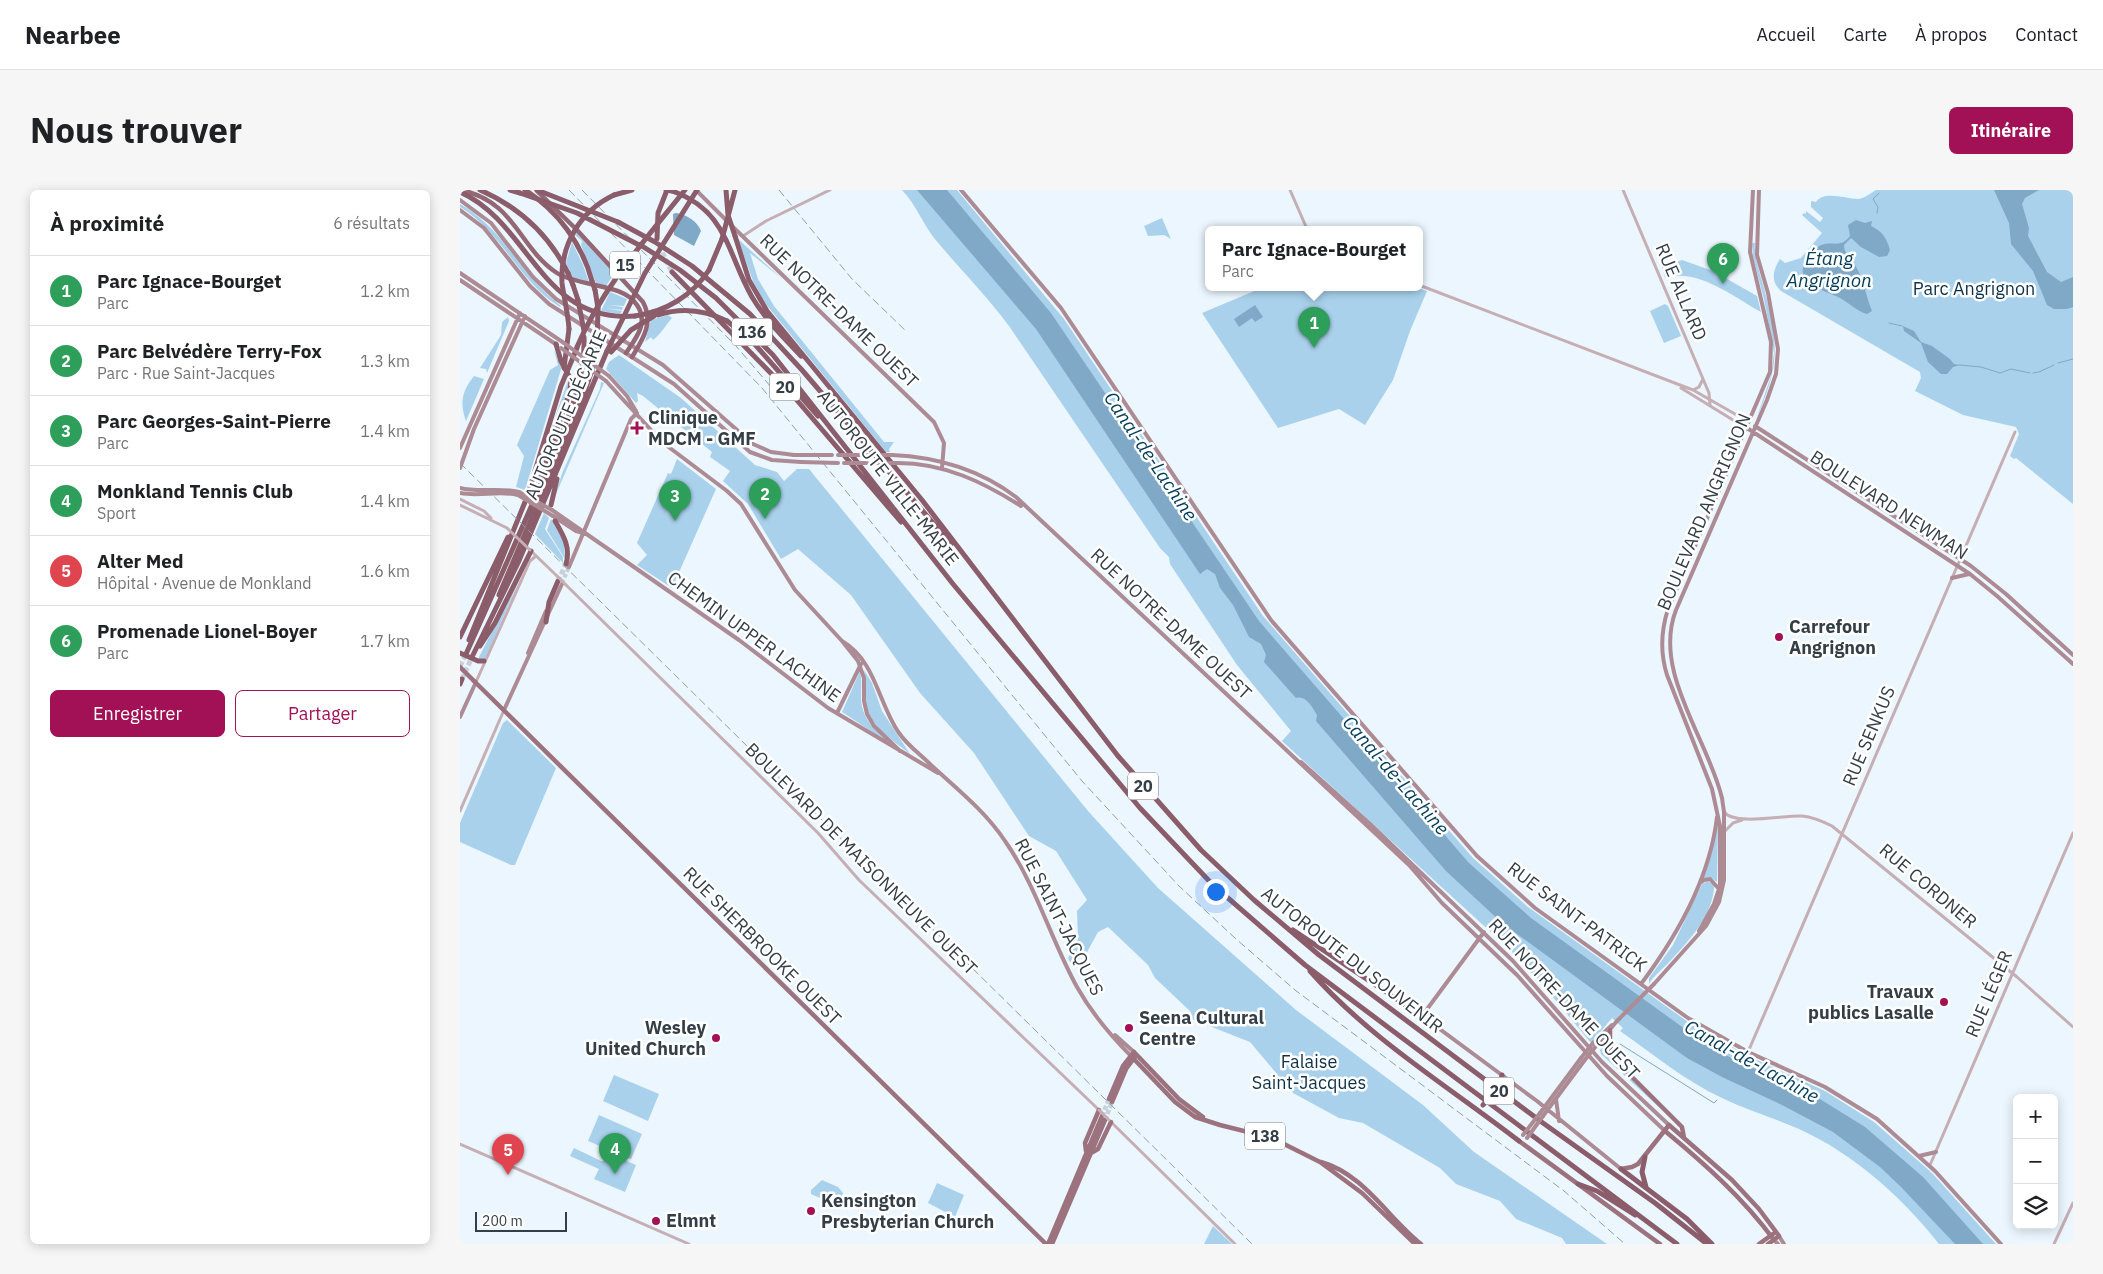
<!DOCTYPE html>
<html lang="fr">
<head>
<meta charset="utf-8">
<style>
  body { margin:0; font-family:"IBM Plex Sans",sans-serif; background:#f6f6f6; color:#202124 }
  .controls { position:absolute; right:15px; bottom:15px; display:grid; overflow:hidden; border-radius:8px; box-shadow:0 2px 12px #0003 }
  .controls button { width:45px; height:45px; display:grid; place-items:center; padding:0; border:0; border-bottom:1px solid #e0e0e0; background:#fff; color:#202124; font:25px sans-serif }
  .scale { position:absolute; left:15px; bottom:12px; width:92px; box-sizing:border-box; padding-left:5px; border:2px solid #333e46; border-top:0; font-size:14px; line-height:18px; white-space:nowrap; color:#333e46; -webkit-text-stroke:4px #fff; paint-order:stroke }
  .you { position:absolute; left:755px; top:701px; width:18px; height:18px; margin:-12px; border:4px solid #fff; border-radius:50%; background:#1a73e8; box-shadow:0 0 0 8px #1a73e833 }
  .badge { display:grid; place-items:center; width:32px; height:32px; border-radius:50%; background:#a21055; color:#fff; font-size:16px; font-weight:700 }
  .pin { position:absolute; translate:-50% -41px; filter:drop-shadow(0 1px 2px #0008) }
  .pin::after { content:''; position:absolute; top:26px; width:18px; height:15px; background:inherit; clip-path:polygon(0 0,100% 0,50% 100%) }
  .popup { position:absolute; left:745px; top:36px; width:218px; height:65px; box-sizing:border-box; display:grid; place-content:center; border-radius:8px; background:#fff; filter:drop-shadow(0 1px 4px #0005); font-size:16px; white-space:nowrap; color:#757577 }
  .popup b { font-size:19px; color:#202124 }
  .popup::after { content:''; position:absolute; left:50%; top:100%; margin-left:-10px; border:10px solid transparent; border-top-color:#fff }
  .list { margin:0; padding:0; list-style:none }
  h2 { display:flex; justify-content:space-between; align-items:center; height:65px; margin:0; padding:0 20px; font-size:21px }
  h2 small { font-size:16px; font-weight:400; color:#757577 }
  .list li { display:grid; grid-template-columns:32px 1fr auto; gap:15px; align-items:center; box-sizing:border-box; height:70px; padding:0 20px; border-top:1px solid #e0e0e0 }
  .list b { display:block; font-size:19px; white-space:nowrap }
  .list p { margin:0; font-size:16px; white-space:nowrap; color:#757577 }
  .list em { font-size:16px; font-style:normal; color:#757577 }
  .actions { display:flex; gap:10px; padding:15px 20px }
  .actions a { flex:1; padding:11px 0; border:1px solid #a21055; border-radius:8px; text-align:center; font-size:18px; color:#a21055 }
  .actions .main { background:#a21055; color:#fff }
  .icon { flex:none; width:28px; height:28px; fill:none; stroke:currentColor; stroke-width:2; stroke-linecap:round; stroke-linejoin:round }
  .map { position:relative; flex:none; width:1613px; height:1054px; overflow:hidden; border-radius:8px }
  header { display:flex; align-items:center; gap:30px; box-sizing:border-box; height:70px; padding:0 25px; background:#fff; border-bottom:1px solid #e0e0e0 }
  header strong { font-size:24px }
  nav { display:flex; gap:28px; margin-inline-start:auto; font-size:18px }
  .intro { display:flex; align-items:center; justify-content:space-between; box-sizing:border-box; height:120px; padding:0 30px }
  h1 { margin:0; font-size:35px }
  .button { padding:12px 22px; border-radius:8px; background:#a21055; color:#fff; font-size:18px; font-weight:700 }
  main { display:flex; gap:30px; padding:0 30px }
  aside { flex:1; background:#fff; border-radius:8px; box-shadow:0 2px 12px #0003 }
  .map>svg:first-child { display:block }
</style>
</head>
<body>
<header>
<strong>Nearbee</strong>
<nav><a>Accueil</a><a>Carte</a><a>À propos</a><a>Contact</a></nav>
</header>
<div class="intro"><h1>Nous trouver</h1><a class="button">Itinéraire</a></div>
<main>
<aside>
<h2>À proximité<small>6 résultats</small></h2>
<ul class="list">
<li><span class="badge" style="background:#2e9e5b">1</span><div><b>Parc Ignace-Bourget</b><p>Parc</p></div><em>1.2 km</em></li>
<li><span class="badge" style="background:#2e9e5b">2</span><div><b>Parc Belvédère Terry-Fox</b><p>Parc · Rue Saint-Jacques</p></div><em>1.3 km</em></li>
<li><span class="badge" style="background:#2e9e5b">3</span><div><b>Parc Georges-Saint-Pierre</b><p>Parc</p></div><em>1.4 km</em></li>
<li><span class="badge" style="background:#2e9e5b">4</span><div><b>Monkland Tennis Club</b><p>Sport</p></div><em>1.4 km</em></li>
<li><span class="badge" style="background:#e0444e">5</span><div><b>Alter Med</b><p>Hôpital · Avenue de Monkland</p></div><em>1.6 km</em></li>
<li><span class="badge" style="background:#2e9e5b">6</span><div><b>Promenade Lionel-Boyer</b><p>Parc</p></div><em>1.7 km</em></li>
</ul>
<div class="actions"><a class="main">Enregistrer</a><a>Partager</a></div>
</aside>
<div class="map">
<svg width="1613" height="1054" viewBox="0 0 1613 1054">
  <rect width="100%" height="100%" fill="#ebf6fe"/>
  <path fill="#a9d1ec" d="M442 0H497L604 129 803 426 1013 668 1068 717 1228 832 1288 866 1365 901 1414 932 1472 983 1536 1054H1479C1442 1007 1394 964 1339 939 1314 928 1287 920 1262 908 1225 891 1193 864 1160 841L1163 838 1152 828 1131 853 1082 794 1046 756 822 551 831 541 777 475 710 374 709 367 700 358 549 136C526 105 499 78 474 48 462 32 456 15 442 0Z
    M1416 0H1613V314L1556 268 1554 269 1550 266 1559 244 1556 237 1503 225 1455 201 1461 188 1460 182 1321 101C1310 91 1313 80 1320 69L1325 73 1341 68 1362 43 1342 25 1344 23 1346 24V21L1360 32 1363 28 1351 17V11L1356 12C1364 0 1386 9 1398 9 1403 9 1411 3 1416 0Z
    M0 14C43 38 62 86 101 116L100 117C59 92 42 42 0 17Z
    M702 28 711 49 704 45 688 46 684 36Z
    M116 42 154 84 146 96 136 93 121 55 122 51 115 45Z
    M278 49 321 88 290 63 298 89 314 116 424 252H434L429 259 430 262H426L305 113 293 91Z
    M112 52 123 75 129 92 113 88 106 73Z
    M1292 53H1295C1294 69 1300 83 1304 98 1319 157 1320 174 1296 230L1311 186 1314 163 1304 109 1293 67Z
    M1222 70 1253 81 1297 106 1301 122C1274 107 1237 77 1205 88L1202 77Z
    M804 97H954L967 101 950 141 933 190 905 235 879 219 818 238 742 123Z
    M150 102 167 109 164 116 148 115 163 117 162 120 146 118 162 121 160 124 141 121Z
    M1205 114 1208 116 1221 146 1204 153 1190 121Z
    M208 125 212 128C206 135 199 146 193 150L191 147 185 152 191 130Z
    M48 127 49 131 27 183 26 179 20 178 41 145 42 132Z
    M94 160 102 176 65 300 56 297 64 266 57 255 90 180 98 175Z
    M159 165 221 208 295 275 317 282 324 291 337 279H349L628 621 698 698 836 820 963 915 1014 962 1147 1054H1106L1102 1048 1056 1029 1040 1011 996 994 980 978 903 933 879 928 833 903 790 852 729 828 731 822 695 788 688 775 648 737 638 742 626 764 611 774 608 768 618 749 617 721 627 710 596 661 569 646 514 563 460 503 391 405 338 359 321 369 288 314 263 291 270 281 250 267 252 262 183 206 177 203 178 211 176 213 146 179 149 172Z
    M14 186 24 189 6 231C0 214 1 202 14 186Z
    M109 188 108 201 73 303 95 227Z
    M141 192 144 193 93 311 103 281 140 199Z
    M217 269 256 299 212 398 177 375 187 365 177 353 208 283 211 284Z
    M84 323 89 328 85 339 103 367V373L75 344Z
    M91 329 104 352 105 369 87 340Z
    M65 377 25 469H18Z
    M404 480 412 493 422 521 450 564C434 551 410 537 406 515 404 503 407 492 404 480Z
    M400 481C402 490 401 499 401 509 402 530 417 542 432 555L382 522Z
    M47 530 96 578 55 675H51L0 652V633L43 533Z
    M1257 637H1258L1257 692 1250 687 1242 689 1252 662Z
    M1248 691 1254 695C1254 724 1229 751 1210 771 1203 779 1194 785 1189 794V788L1213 755 1242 694Z
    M1148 850 1149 862 1154 872 1212 929 1141 864 1140 860Z
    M154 885 199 904 188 931 143 911Z
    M139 925 182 944 171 969 128 951Z
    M114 958 141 971 162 969 176 975 165 1002 134 989 139 979 110 966Z
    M362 990 378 997 383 1003 378 1016 351 1004V1000Z
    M477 993 504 1005 495 1027 468 1013Z
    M753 1036 754 1037 772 1054H744Z"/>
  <path fill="#7fa9c6" d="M457 0H487L591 123 799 431 1009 673 1071 728 1232 844 1271 868 1355 906 1405 937 1463 987 1523 1054H1495L1441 997 1420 977 1373 942 1322 915 1262 887 1227 868 1042 733 986 681 856 531 857 525C852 517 846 505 836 508L804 472 806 465 801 454 789 447 773 415 760 398 755 384 747 379 740 384 576 139Z
    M1534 0H1579L1565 8 1562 14 1569 38 1568 46 1587 82 1601 92 1613 87V117L1607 119H1594L1587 115 1573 81 1551 54 1549 33Z
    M216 23C226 24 238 32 241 41L234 56 214 45 213 24Z
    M1396 30 1405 33 1412 31 1411 36C1423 42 1426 47 1430 60L1427 66 1419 67 1401 57 1391 48 1384 55C1384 64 1390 68 1395 75 1404 89 1406 107 1412 121L1407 124C1397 121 1389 113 1380 108 1366 101 1332 93 1346 71 1349 66 1354 59 1359 56 1373 49 1379 60 1390 46L1388 35Z
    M795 115 803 127 795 132 792 128 779 137 774 129Z
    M1443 136 1454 141 1461 152 1472 156 1490 169 1494 174 1500 175 1493 177 1487 184H1481L1468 172 1461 153 1444 141Z"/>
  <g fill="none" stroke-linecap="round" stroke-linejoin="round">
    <path stroke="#7fa9c6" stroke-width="1" d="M1417 23 1418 17 1413 9 1419 3
      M1429 133 1442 136
      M1598 173 1613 169
      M1499 175 1521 177 1540 183 1551 179 1570 183
      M1573 183 1579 182 1594 175
      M1160 854 1254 913 1257 910"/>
    <path stroke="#c6d1d9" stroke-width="4" stroke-dasharray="4 2" stroke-linecap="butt" d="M102 393 109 377"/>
    <path stroke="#c6d1d9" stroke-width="4.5" stroke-dasharray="4.5 2" stroke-linecap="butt" d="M642 926 649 909
      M645 930 652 912"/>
    <path stroke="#c6d1d9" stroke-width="5" stroke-dasharray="5 2.5" stroke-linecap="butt" d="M199 56 212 82
      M98 391 106 374
      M0 476 6 464
      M2 489 12 467"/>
    <path stroke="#c5aeb4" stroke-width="3" d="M830 0 847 39
      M1163 0 1249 203 1250 215
      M283 46 306 31 370 0
      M959 95 1233 200 1289 232
      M1221 198 1286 238
      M1233 200 1239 197 1243 189
      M0 309 24 321 31 328
      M0 315 47 338
      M70 360 97 386
      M105 394 358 643 399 690 639 920
      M16 492 70 371 76 366
      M0 621 44 520
      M1264 622C1275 636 1324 625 1342 626 1352 627 1362 631 1372 636L1557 787 1613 837
      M1265 641 1273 633 1282 630
      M1288 862 1555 242
      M651 932 775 1054
      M0 954 229 1054
      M1470 975 1613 643
      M1594 1054 1613 1013"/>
    <path stroke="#ad8b94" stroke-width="4" d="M236 0 267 31
      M501 0 601 118 811 430 1017 666 1075 718 1228 828 1288 862 1365 897 1417 929 1475 981 1541 1054
      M0 10 31 33 73 87 96 109 203 175 293 254 311 262 334 265
      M0 20 24 38 70 96 89 114 214 194 290 262 312 270 341 272
      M272 36 474 232 484 253 482 278
      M0 83 104 153
      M0 90 97 155
      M149 186 167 206 176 221
      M146 191 202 252 267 301 281 314 335 400 382 451 398 471 404 488V511L407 524 414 536 440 561
      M1295 236 1511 376 1546 404 1613 465
      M1287 238 1510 384 1537 406 1613 474
      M0 258 60 123
      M432 265C478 267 519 279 556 307L949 675 982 713 1057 785 1147 886 1205 941
      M438 273C484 273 523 292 561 316
      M0 278 14 239 65 126
      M0 298C20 303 39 297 59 302
      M0 303C20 307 39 300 58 305
      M92 320 279 450 368 518 478 583
      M93 326 116 341 123 343
      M1490 361 1506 358
      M109 377 171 229 177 223
      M1492 388 1509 384
      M382 451C416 471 418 513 439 543 448 556 460 564 471 575 497 599 525 621 545 651 576 695 591 750 617 797 631 822 651 846 671 866
      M68 463 86 421
      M44 520 102 394
      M377 523 401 474
      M0 527 16 492
      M841 572 910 634 1053 771 1142 872 1209 935
      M1240 693 1244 690 1250 689 1259 699
      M1239 741 1254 714 1260 696V636L1252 599 1207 485C1200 463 1201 441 1208 419L1310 182 1311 152 1290 62 1293 0
      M1024 742 962 826 1077 911 1161 979
      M1181 794C1217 746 1250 688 1257 627
      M1194 794 1246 736 1259 712 1264 690V622L1262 608C1248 549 1192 481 1216 420L1307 210 1316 184 1318 159 1308 103 1297 65 1299 0
      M655 845 674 862
      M1133 853 1152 835
      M1136 856 1157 831
      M1096 909 1099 931
      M1080 923 1121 868
      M1083 926 1124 871
      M1459 966 1476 962
      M1319 1046 1324 1054
      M1314 1050 1318 1054"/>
    <path stroke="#9b727d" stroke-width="4.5" d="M14 491 586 1054
      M1150 840V856L1154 869 1222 937 1224 948
      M671 866 715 912 735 927 760 935 812 948 860 972 902 1003 955 1054
      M649 909 663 876 674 862 719 909 743 927
      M652 912 666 879 675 867
      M1205 941C1245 974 1283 1008 1314 1050
      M1059 951 1200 1054
      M626 961 625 953 639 920
      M631 963 638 959 651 932
      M861 972C904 984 928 1028 961 1054
      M1161 979 1172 977 1178 974 1209 935 1272 990 1299 1019 1319 1046 1308 1054
      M588 1054 642 926
      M592 1054 645 930
      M1299 1054 1313 1044"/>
    <path stroke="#936874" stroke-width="4.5" d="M1 0C56 12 58 57 97 83 119 97 163 93 177 115 189 133 176 148 166 163
      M77 1 116 39 183 112C194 133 183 149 172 167"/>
    <path stroke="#8b5d6a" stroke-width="5" d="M20 0C59 17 89 45 108 83
      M50 0 60 3
      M65 0C98 21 122 54 132 91
      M212 1C267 20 267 63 292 107 305 129 323 147 341 166
      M0 2C70 33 81 134 175 126
      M154 5 172 0
      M158 32 195 52 232 76 290 124 342 180 491 354
      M275 46 289 90 307 121 462 310 658 566 741 660 794 710 859 765 1083 933 1195 1013 1247 1054
      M197 49 198 23 207 0
      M182 56 220 80 256 108 313 165 493 394 680 618 753 695 845 775 1217 1054
      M249 80 262 49
      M212 82 335 208 441 332
      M113 95 118 110
      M135 100 138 118
      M267 131 291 150 358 226
      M96 154 101 171
      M104 178 109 139
      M81 287 110 201 111 190
      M91 315 97 289
      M95 331C103 345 111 357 106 374
      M39 405 123 207 133 177 137 154
      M86 432 89 412 98 391
      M0 447 48 347
      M9 450 67 307 101 196 117 158
      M20 456 35 433 71 361
      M6 464C33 404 60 343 86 282 103 239 126 195 124 147
      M12 467 58 373 147 161
      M0 494 2 489
      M833 740 962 826
      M850 781C910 849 988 896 1059 951
      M1040 894 1042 885
      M1185 967 1182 982 1186 997
      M1161 979 1227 1029 1252 1054
      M1118 994 1137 1001 1175 1025"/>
    <path stroke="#929da5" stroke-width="1" stroke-dasharray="8 4" stroke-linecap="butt" d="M109 0 302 198 622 591 719 696 776 749 835 800 1104 1001 1165 1054
      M122 0 276 156 323 211
      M319 0 392 89 447 142
      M0 273 792 1054"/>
    <path stroke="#c5aeb4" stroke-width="3" d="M47 338 70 360
      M97 386 105 394
      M639 920 649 930"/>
    <path stroke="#ad8b94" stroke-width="4" d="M104 153 149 186
      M101 158 146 191
      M334 265H372
      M378 265H400
      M406 265H432
      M341 272 378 273
      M384 273H407
      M413 273H438
      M59 302 92 320
      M58 305 93 326
      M1157 831 1194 794
      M1121 868 1133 853
      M1124 871 1136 856
      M1063 945 1080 923
      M1067 948 1083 926"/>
    <path stroke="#9b727d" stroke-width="4.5" d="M0 477 14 491"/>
    <path stroke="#8b5d6a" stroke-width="5" d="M77 0 158 32
      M206 0 212 1
      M266 0 268 25 275 46
      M60 3 117 23 181 56
      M262 49 275 0
      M108 83 113 95
      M132 91 135 100
      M118 110 124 141
      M198 125C222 117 245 120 267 131
      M175 126C205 122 232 106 249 80
      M109 139C108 123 104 108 102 93 100 55 120 21 154 5
      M137 154 138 118
      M117 157C142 98 185 50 225 0
      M147 161 185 83 237 0
      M151 162 171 140 194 126
      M101 171 111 190
      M0 463 18 471H24
      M1023 915 1040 894"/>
  </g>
  <g fill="#a21055" stroke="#fff" stroke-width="2">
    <path d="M174.5 230.5h5v5h5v5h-5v5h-5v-5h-5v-5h5z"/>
    <circle cx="1319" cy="447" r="5"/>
    <circle cx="1484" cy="812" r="5"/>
    <circle cx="669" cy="838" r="5"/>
    <circle cx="256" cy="848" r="5"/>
    <circle cx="351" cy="1021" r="5"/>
    <circle cx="196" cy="1031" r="5"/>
  </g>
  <g text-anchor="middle" stroke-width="5" stroke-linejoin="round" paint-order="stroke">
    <g fill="#fff" stroke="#70787e" stroke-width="1">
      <rect x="150" y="61.5" width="30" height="27" rx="4"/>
      <rect x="272" y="128.5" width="40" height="27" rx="4"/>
      <rect x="310" y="183.5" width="30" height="27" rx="4"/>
      <rect x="668" y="582.5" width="30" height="27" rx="4"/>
      <rect x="1024" y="887.5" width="30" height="27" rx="4"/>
      <rect x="785" y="932.5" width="40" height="27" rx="4"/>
    </g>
    <g font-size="16" font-weight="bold" fill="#333e46">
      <text x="165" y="81">15</text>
      <text x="292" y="148">136</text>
      <text x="325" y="203">20</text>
      <text x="683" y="602">20</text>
      <text x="1039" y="907">20</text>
      <text x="805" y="952">138</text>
    </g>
    <g font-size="18" fill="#0e3247" stroke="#fff">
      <text x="1514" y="105">Parc Angrignon</text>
      <text x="849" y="878">Falaise<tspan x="849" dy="21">Saint-Jacques</tspan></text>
    </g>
    <g font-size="18" fill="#333e46" stroke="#fff">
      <text transform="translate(1221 102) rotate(67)" y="6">RUE ALLARD</text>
      <text transform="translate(379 121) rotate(44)" y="6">RUE NOTRE-DAME OUEST</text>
      <text transform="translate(106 225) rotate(-67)" y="6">AUTOROUTE DÉCARIE</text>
      <text transform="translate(428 288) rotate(52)" y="6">AUTOROUTE VILLE-MARIE</text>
      <text transform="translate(1429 315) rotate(33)" y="6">BOULEVARD NEWMAN</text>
      <text transform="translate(1244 322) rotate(-67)" y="6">BOULEVARD ANGRIGNON</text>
      <text transform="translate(711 434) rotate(43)" y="6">RUE NOTRE-DAME OUEST</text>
      <text transform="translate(294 447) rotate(36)" y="6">CHEMIN UPPER LACHINE</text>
      <text transform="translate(1409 546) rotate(-67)" y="6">RUE SENKUS</text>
      <text transform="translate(401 669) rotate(45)" y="6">BOULEVARD DE MAISONNEUVE OUEST</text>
      <text transform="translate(1468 696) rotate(40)" y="6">RUE CORDNER</text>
      <text transform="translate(599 727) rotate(63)" y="6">RUE SAINT-JACQUES</text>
      <text transform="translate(1117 727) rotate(37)" y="6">RUE SAINT-PATRICK</text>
      <text transform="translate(302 756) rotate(45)" y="6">RUE SHERBROOKE OUEST</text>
      <text transform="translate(892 770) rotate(38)" y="6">AUTOROUTE DU SOUVENIR</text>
      <text transform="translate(1529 804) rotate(-67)" y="6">RUE LÉGER</text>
      <text transform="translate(1104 809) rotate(47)" y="6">RUE NOTRE-DAME OUEST</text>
    </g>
    <g font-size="18" font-weight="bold" fill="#333e46" stroke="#fff" text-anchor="start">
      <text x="188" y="234">Clinique<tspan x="188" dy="21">MDCM - GMF</tspan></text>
      <text x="1329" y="443">Carrefour<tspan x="1329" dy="21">Angrignon</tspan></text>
      <text x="1474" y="808" text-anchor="end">Travaux<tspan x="1474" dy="21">publics Lasalle</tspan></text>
      <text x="679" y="834">Seena Cultural<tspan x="679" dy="21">Centre</tspan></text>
      <text x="246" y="844" text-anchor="end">Wesley<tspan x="246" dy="21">United Church</tspan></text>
      <text x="361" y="1017">Kensington<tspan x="361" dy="21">Presbyterian Church</tspan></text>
      <text x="206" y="1037">Elmnt</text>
    </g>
    <g font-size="19" font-style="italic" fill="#033d5a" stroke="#fff">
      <text x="1369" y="75">Étang<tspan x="1369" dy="22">Angrignon</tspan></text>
      <text transform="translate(691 266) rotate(56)" y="7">Canal-de-Lachine</text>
      <text transform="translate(936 585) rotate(49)" y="7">Canal-de-Lachine</text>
      <text transform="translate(1292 871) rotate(29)" y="7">Canal-de-Lachine</text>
    </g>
  </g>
</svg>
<div class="controls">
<button>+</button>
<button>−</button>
<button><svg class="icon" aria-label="layers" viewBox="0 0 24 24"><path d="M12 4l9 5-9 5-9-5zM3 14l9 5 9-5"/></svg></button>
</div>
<div class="scale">200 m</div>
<div class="you"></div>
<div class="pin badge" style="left:854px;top:158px;background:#2e9e5b">1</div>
<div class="popup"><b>Parc Ignace-Bourget</b>Parc</div>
<div class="pin badge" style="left:305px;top:329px;background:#2e9e5b">2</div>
<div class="pin badge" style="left:215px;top:331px;background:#2e9e5b">3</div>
<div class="pin badge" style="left:155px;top:984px;background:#2e9e5b">4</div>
<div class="pin badge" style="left:48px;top:985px;background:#e0444e">5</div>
<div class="pin badge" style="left:1263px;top:94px;background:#2e9e5b">6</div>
</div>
</main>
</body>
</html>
